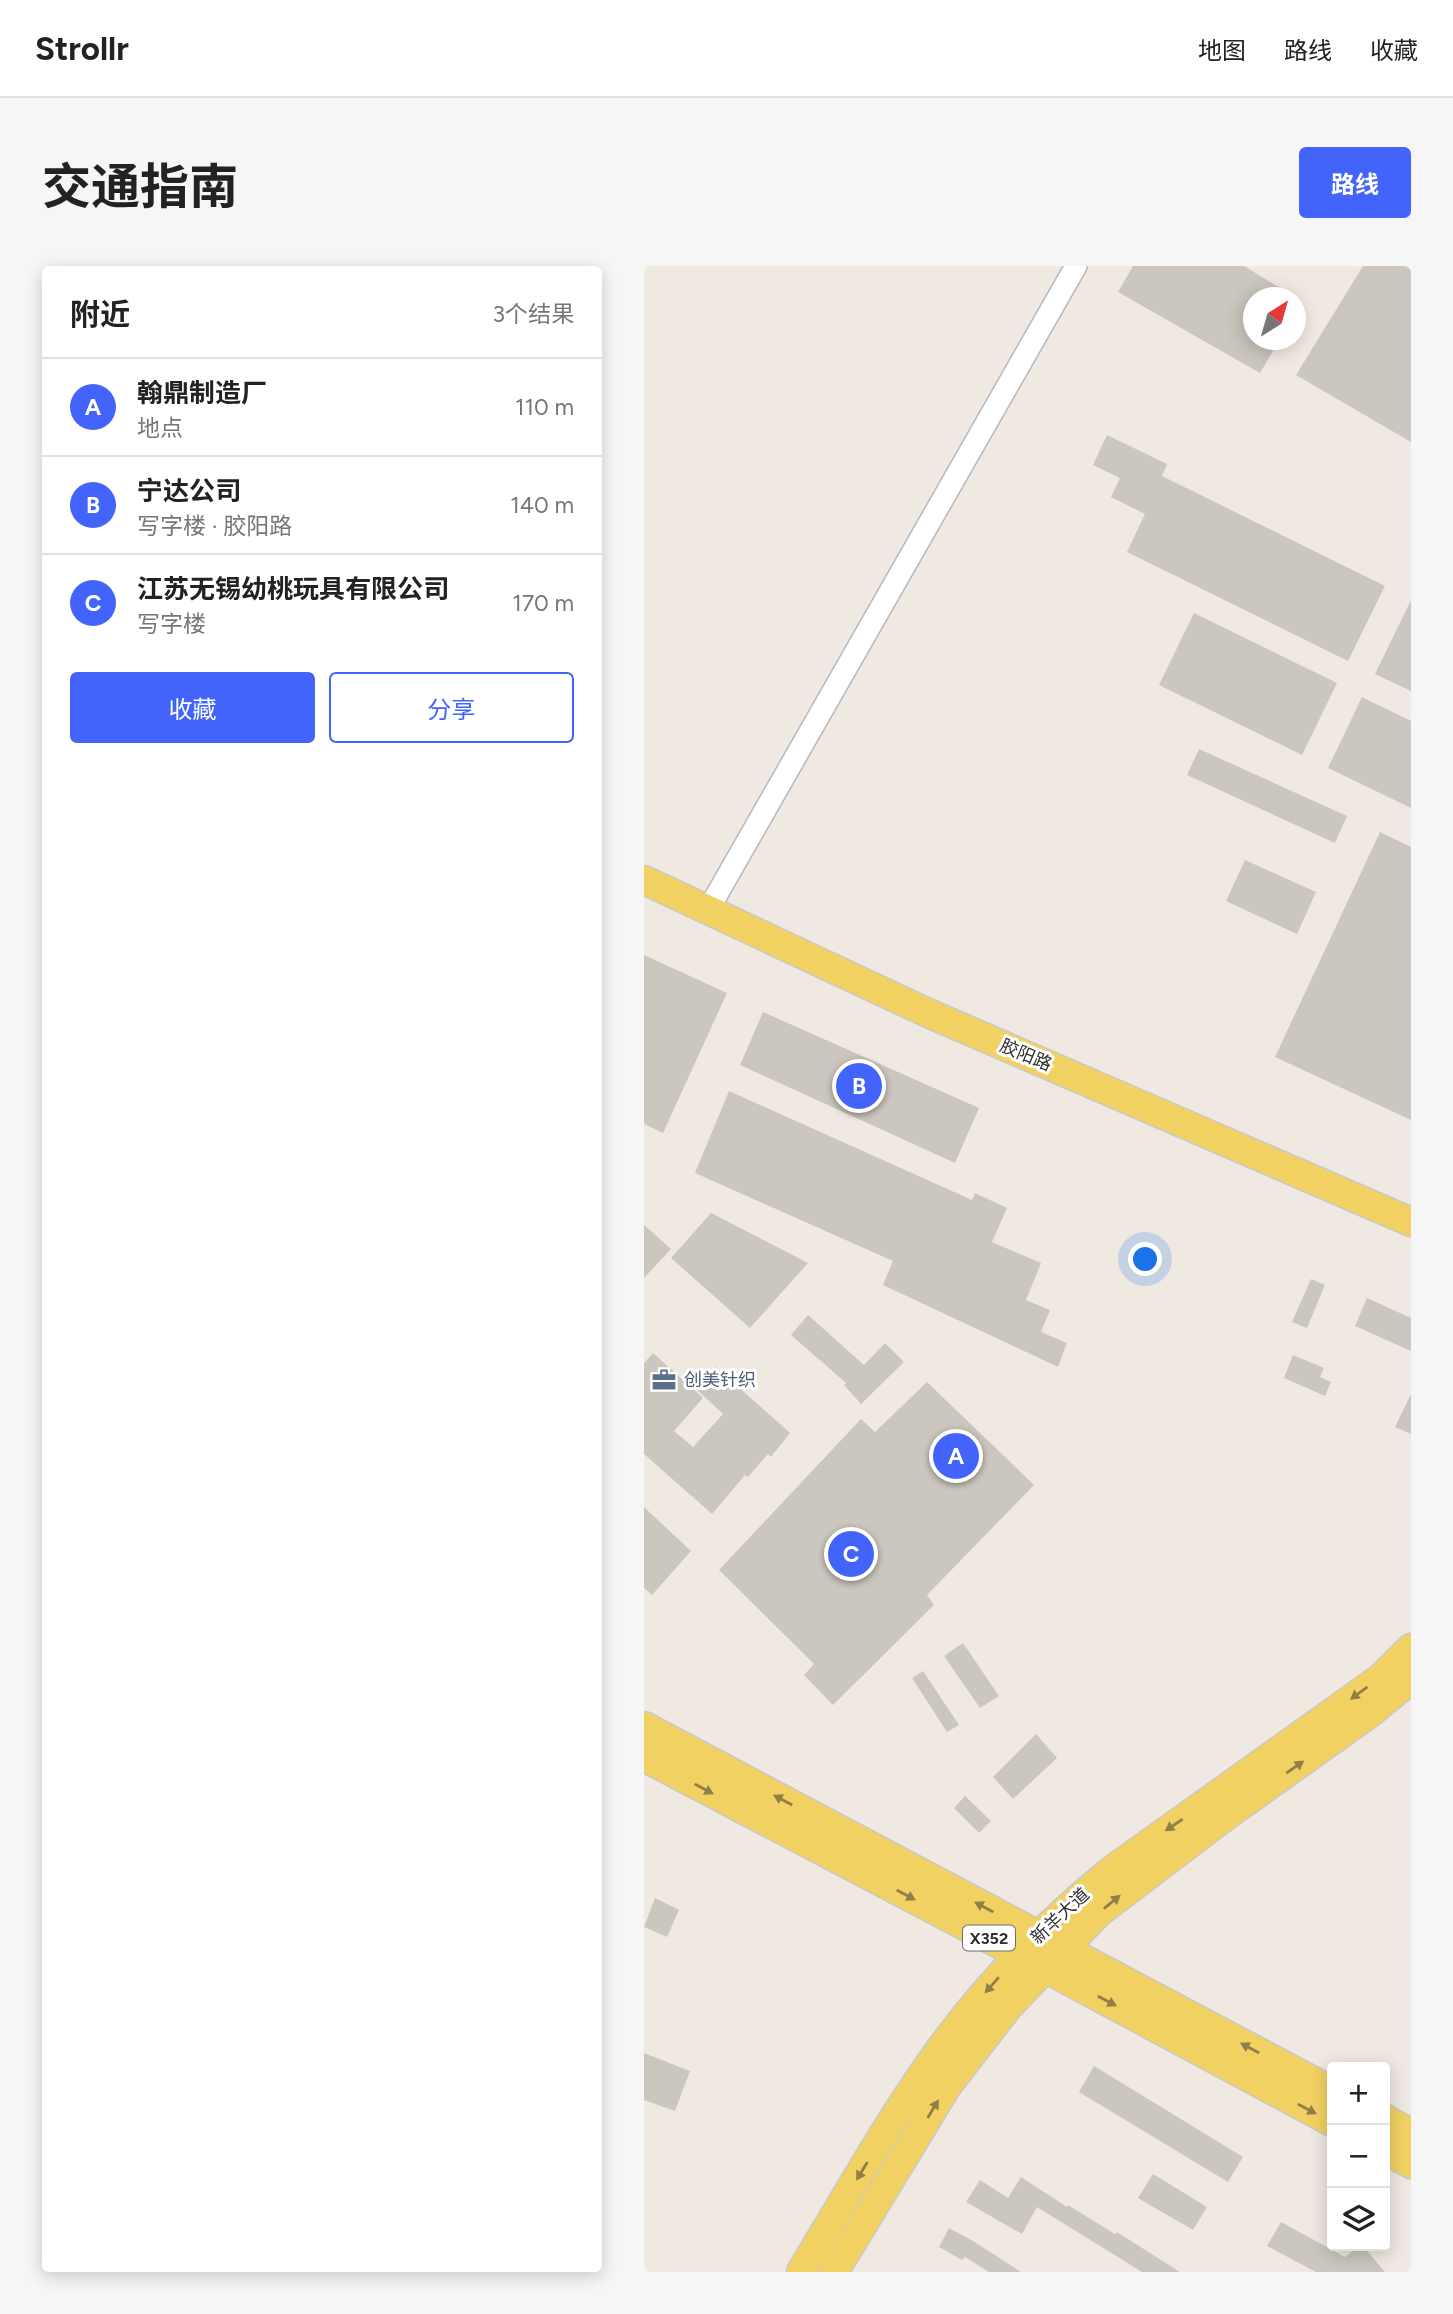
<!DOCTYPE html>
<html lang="zh">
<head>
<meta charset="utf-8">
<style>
  body { margin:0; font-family:Figtree,"Noto Sans SC",sans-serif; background:#f6f6f6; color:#222 }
  .controls { position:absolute; right:21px; bottom:21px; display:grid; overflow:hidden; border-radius:7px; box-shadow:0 4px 18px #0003 }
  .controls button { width:63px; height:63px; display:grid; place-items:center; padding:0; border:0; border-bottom:2px solid #e0e0e0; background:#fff; color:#222; font:35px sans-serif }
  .compass { position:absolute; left:599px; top:21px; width:63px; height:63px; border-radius:50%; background:#fff; box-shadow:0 4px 18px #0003; rotate:37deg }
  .you { position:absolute; left:502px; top:994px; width:24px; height:24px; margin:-18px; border:5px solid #fff; border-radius:50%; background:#1a73e8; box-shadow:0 0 0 10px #1a73e833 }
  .badge { display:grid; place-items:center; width:46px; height:46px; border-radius:50%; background:#4264fb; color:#fff; font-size:23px; font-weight:700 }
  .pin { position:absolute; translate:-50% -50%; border:4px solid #fff; box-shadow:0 2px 7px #0006 }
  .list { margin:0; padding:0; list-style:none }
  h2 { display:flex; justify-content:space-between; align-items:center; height:91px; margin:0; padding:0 28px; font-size:30px }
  h2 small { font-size:23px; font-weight:400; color:#767676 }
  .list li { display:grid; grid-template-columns:46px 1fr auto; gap:21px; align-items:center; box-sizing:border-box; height:98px; padding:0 28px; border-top:2px solid #e0e0e0 }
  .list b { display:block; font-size:26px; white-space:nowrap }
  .list p { margin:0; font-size:23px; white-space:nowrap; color:#767676 }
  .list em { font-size:23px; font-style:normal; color:#767676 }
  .actions { display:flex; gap:14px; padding:21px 28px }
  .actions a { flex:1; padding:16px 0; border:2px solid #4264fb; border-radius:7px; text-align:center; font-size:24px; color:#4264fb }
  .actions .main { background:#4264fb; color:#fff }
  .icon { flex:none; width:38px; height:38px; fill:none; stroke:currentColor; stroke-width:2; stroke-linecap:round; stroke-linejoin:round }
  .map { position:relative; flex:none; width:767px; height:2006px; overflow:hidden; border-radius:7px }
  header { display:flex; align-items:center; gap:42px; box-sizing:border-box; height:98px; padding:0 35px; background:#fff; border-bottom:2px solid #e0e0e0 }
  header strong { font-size:33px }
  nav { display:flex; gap:38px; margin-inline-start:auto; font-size:24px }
  .intro { display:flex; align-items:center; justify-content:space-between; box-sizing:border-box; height:168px; padding:0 42px }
  h1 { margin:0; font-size:49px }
  .button { padding:18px 32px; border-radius:7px; background:#4264fb; color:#fff; font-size:24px; font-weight:700 }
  main { display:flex; gap:42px; padding:0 42px }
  aside { flex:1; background:#fff; border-radius:7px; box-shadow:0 4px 18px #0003 }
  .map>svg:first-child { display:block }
</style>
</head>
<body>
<header>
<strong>Strollr</strong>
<nav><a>地图</a><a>路线</a><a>收藏</a></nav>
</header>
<div class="intro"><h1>交通指南</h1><a class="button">路线</a></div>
<main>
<aside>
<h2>附近<small>3个结果</small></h2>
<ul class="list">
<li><span class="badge">A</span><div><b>翰鼎制造厂</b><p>地点</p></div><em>110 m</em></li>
<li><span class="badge">B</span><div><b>宁达公司</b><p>写字楼 · 胶阳路</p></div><em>140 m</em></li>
<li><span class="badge">C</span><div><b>江苏无锡幼桃玩具有限公司</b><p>写字楼</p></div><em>170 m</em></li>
</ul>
<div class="actions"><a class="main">收藏</a><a>分享</a></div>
</aside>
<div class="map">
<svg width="767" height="2006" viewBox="0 0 767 2006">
  <rect width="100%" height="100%" fill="#efe9e1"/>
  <path fill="#cbc7bf" d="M489 0H600L653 32H610V74H626L633 78 616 107 474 26Z
    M719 0H767V176L652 109Z
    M463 169 523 198 518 210 741 320 704 395 483 286 501 248 467 231 476 212 449 199Z
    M767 334V425L731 408Z
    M550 347 693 417 658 489 515 419Z
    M718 431 767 455V542L684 502Z
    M555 483 703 550 691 577 543 509Z
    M736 566 767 581V854L631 791Z
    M601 594 672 626 653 668 582 635Z
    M0 689 83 727 19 867 0 858Z
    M119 746 335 842 311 897 96 799Z
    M85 825 328 934 331 927 363 942 348 976 397 997 382 1034 406 1044 397 1066 423 1077 414 1101 239 1019 249 995 51 907Z
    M67 947 164 997 106 1062 27 992Z
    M0 959 27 983 0 1012Z
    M667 1013 681 1019 663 1062 648 1056Z
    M723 1032 767 1052V1085L711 1060Z
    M164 1049 220 1099 241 1077 260 1096 217 1138 200 1119 202 1117 147 1069Z
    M9 1087 59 1132 30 1165 49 1181 79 1148 52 1123 72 1101 146 1167 127 1191 124 1188 104 1211 101 1209 68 1248 0 1188V1097Z
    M649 1089 680 1102 676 1111 687 1116 681 1130 640 1112Z
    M283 1116 390 1219 283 1329 290 1339 189 1439 160 1409 170 1398 75 1304 217 1153 231 1166Z
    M767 1128V1168L751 1161Z
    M0 1241 47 1285 8 1329 0 1322Z
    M319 1377 355 1430 336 1442 300 1390Z
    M279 1405 315 1459 303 1466 268 1412Z
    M392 1468 413 1492 369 1533 349 1511Z
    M321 1530 347 1555 335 1567 310 1542Z
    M11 1632 35 1644 23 1671 0 1661Z
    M0 1787 46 1805 31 1845 0 1834Z
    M450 1800 599 1891 584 1916 435 1826Z
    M509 1908 563 1941 549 1964 494 1932Z
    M377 1911 423 1941 424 1939 471 1968 473 1966 536 2006H498L393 1941 378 1968 322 1936 336 1914 364 1932Z
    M637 1956 701 1991 715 1980H719L741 2006H672L623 1980Z
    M305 1962 329 1975 377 2006H345L321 1991 318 1994 295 1981Z"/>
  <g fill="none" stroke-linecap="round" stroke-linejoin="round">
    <g stroke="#b4b7c1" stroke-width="24">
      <path id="minor" d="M64 644 432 0"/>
    </g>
    <g stroke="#c9c9c9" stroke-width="31">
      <path id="major" d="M0 614 284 747 767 956
        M0 1460 688 1825
        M0 1491 401 1702 688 1856
        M741 1853 767 1867
        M741 1884 767 1898
        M157 2006C201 1933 243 1858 292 1789 342 1719 402 1658 468 1604L738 1411 767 1382
        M190 2006 303 1820 364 1741 454 1647 583 1549 726 1447 767 1413"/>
    </g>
    <use href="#minor" stroke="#fff" stroke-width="21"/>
    <use href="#major" stroke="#f2d163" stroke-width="28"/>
  </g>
  <defs><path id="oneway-solid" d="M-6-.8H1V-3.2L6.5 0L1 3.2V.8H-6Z" transform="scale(1.75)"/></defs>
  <g fill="#908048">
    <use href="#oneway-solid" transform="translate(715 1427) rotate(144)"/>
    <use href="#oneway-solid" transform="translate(651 1501) rotate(-35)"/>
    <use href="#oneway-solid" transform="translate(60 1523) rotate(28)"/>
    <use href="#oneway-solid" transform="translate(139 1534) rotate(-152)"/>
    <use href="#oneway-solid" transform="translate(530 1559) rotate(146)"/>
    <use href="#oneway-solid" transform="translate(262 1629) rotate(28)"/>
    <use href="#oneway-solid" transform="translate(468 1636) rotate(-39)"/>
    <use href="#oneway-solid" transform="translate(340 1641) rotate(-152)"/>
    <use href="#oneway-solid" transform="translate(348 1719) rotate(131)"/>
    <use href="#oneway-solid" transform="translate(463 1735) rotate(28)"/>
    <use href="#oneway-solid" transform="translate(606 1782) rotate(-152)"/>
    <use href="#oneway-solid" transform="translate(289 1843) rotate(-59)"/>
    <use href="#oneway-solid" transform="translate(663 1843) rotate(28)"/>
    <use href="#oneway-solid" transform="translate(218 1905) rotate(121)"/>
  </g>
  <defs>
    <g id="office-bare" transform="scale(1.89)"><path d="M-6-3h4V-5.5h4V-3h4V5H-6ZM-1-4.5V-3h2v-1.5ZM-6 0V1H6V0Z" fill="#5c6f8a" stroke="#fff" stroke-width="2.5" paint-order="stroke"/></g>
  </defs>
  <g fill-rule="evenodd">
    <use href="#office-bare" x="20" y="1114"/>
  </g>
  <g text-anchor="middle" stroke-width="6" stroke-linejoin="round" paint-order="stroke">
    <rect fill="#fff" stroke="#6d6d6d" stroke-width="2" x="319" y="1659.5" width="52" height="25" rx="5"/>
    <g font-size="16" font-weight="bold" fill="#2e2e2e">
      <text x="345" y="1678">X352</text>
    </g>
    <g font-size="18" fill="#2e2e2e" stroke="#fff">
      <text transform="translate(382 789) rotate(23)" y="6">胶阳路</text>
      <text transform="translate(416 1650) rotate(-43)" y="6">新羊大道</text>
    </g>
    <g font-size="18" fill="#4e5e75" stroke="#fff" text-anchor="start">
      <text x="40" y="1120">创美针织</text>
    </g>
  </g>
</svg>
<div class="controls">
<button>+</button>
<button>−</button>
<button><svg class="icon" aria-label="layers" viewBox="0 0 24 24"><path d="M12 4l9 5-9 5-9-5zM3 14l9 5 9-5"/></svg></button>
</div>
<svg class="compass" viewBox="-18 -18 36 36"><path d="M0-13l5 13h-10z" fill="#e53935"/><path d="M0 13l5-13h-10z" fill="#767676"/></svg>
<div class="you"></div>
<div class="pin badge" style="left:312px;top:1190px">A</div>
<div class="pin badge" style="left:215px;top:820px">B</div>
<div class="pin badge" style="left:207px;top:1288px">C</div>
</div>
</main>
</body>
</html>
